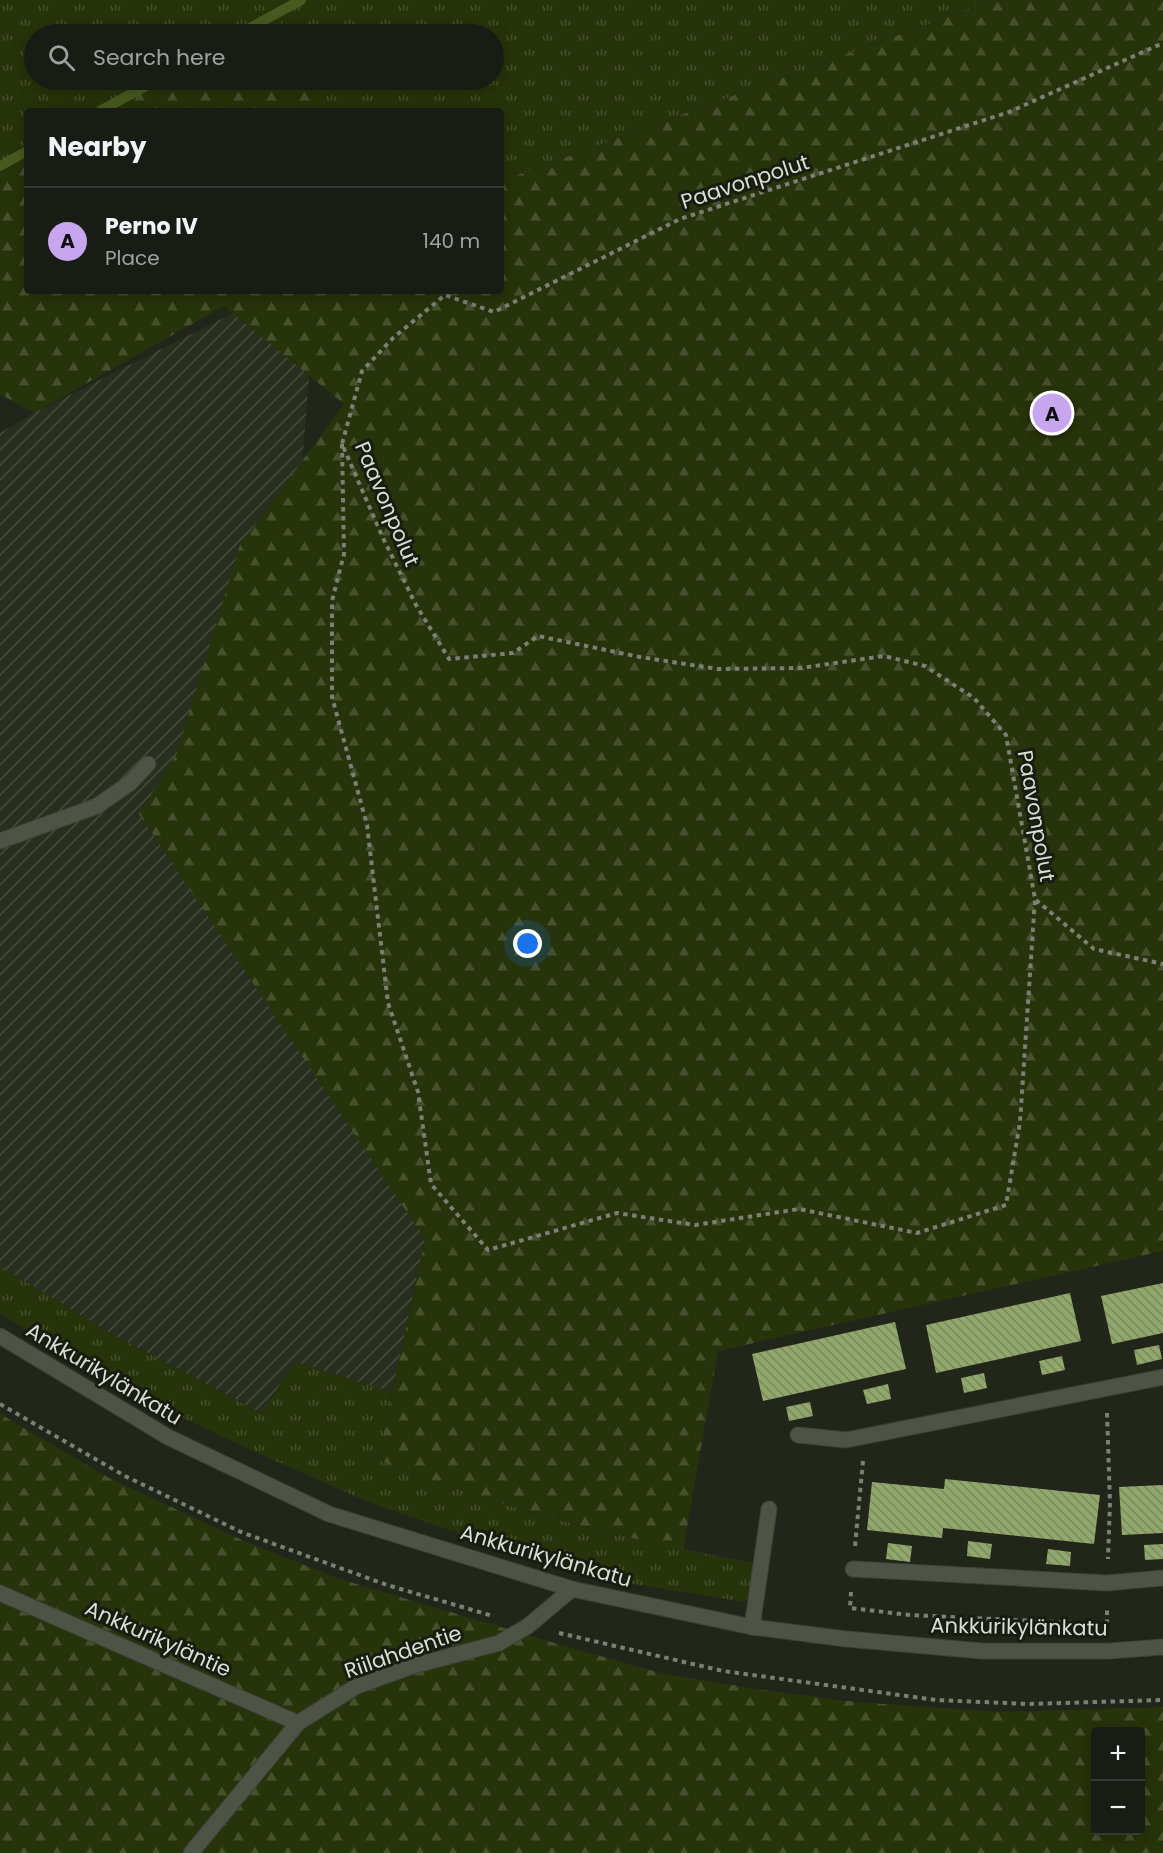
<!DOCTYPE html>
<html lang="en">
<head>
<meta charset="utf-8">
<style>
  body { margin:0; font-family:Poppins,sans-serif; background:#22251d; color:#f1f3f6 }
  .controls { position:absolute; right:18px; bottom:18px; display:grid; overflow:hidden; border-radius:6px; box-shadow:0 3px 15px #0003 }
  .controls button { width:54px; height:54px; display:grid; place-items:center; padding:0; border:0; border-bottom:2px solid #373a34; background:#191c14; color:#f1f3f6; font:30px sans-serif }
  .you { position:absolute; left:528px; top:944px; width:21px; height:21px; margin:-15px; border:4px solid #fff; border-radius:50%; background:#1a73e8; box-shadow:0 0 0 9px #1a73e833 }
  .badge { display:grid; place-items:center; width:39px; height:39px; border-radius:50%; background:#c7a6ef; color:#111; font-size:20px; font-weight:700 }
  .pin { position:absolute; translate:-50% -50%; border:3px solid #fff; box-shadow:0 2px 6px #0006 }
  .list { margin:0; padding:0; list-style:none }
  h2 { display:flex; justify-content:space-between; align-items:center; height:78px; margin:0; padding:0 24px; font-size:26px }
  h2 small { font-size:20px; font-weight:400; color:#9fa1a0 }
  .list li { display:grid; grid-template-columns:39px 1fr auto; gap:18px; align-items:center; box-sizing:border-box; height:108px; padding:0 24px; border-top:2px solid #373a34 }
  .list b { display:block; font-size:22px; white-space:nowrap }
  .list p { margin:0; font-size:20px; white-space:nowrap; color:#9fa1a0 }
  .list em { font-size:20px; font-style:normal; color:#9fa1a0 }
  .icon { flex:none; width:33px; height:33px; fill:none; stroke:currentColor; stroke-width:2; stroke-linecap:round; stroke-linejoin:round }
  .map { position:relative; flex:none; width:1163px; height:1853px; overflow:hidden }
  .search { position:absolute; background:#191c14; box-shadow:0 3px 15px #0003; left:24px; top:24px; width:480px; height:66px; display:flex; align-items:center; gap:15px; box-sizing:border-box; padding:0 21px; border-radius:33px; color:#9fa1a0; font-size:22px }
  .panel { position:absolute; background:#191c14; box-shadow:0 3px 15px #0003; left:24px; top:108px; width:480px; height:186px; border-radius:6px }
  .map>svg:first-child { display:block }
</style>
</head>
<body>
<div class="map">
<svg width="1163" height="1853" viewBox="0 0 1163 1853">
  <defs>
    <pattern id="industrial-furrows" width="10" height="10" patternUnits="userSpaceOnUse" patternTransform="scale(1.5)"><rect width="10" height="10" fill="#292f1e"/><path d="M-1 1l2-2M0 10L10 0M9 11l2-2" fill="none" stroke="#474d3e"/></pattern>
    <pattern id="grass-tufts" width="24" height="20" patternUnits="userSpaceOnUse" patternTransform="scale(1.5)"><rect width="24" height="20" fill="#27330a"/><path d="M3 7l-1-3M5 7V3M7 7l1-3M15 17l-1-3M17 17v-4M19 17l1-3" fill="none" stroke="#46502d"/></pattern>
    <pattern id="forest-firs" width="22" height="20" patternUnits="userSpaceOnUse" patternTransform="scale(1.5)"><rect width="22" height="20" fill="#27330a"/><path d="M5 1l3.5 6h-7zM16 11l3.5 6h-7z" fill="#46502d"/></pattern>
    <pattern id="building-back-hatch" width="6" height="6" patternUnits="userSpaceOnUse" patternTransform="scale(1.5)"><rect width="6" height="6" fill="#91a76b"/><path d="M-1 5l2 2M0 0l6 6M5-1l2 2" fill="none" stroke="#79895e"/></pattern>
  </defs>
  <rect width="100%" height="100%" fill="#21251a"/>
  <path fill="url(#industrial-furrows)" d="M277 291H316L268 889 425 1239 392 1392 295 1362 261 1413 108 1332 0 1266V433L34 413Z"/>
  <path fill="url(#grass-tufts)" d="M0 0H994L501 181V111H318L305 80H494V34H286L276 13 237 34H34V80H155L98 111H27V150L0 165Z
    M0 1266 108 1332 261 1413 295 1362 392 1392 378 1460C428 1479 479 1497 530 1512 604 1533 679 1549 754 1563L749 1595 745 1602 634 1584 521 1554 368 1502 242 1446 146 1400 0 1314Z"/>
  <path fill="url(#forest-firs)" fill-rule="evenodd" d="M994 0H1163V1251L718 1351 683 1550C632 1538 581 1526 531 1512 479 1497 428 1479 378 1460L425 1239 139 814 177 753 240 545 344 404 224 306 34 413 0 394V165L27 150V291H501V181Z
    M276 13 286 34H237Z
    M155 80H305L318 111H98Z
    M0 1414 109 1478 244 1541 340 1579 568 1647 661 1673 763 1690 856 1702 1002 1712 1163 1707V1853H0ZM1096 1732H1140V1830H1096Z"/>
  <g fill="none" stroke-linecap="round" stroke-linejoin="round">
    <path stroke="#485a20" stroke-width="10" d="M239 34 301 0
      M100 111 157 80
      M0 166 27 151"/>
  </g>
  <path fill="url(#building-back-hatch)" d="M1163 1283V1333L1112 1344 1101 1296Z
    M1070 1293 1081 1341 936 1373 926 1325Z
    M895 1322 906 1369 763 1401 752 1354Z
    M1159 1345 1162 1359 1137 1365 1134 1350Z
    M1062 1356 1065 1370 1042 1375 1039 1361Z
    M984 1373 987 1388 964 1393 961 1378Z
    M888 1384 891 1399 867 1404 863 1390Z
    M810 1402 813 1416 789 1421 786 1407Z
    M945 1479 1100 1495 1094 1544 943 1528 942 1538 867 1530 872 1482 944 1489Z
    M1163 1485V1533L1122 1535 1119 1487Z
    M968 1541 992 1544 990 1559 967 1556Z
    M888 1543 912 1546 910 1562 886 1559Z
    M1163 1544V1559L1145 1560 1144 1545Z
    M1048 1549 1071 1552 1070 1566 1046 1564Z"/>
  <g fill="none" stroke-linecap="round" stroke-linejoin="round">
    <g stroke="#3d4037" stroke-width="17">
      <path id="service" d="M798 1435 846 1440 1163 1377
        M853 1569 1107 1583 1163 1578
        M752 1627 769 1509"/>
    </g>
    <g stroke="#3d4037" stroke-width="17">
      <path id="minor" d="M0 841 97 806 130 783 148 764
        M0 1593 298 1723
        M191 1853 298 1723 357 1686 413 1666 499 1643 528 1626 572 1589"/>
    </g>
    <g stroke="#3d4037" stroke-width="17">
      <path id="tertiary" d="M0 1336 168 1437 329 1514 572 1589 752 1627 846 1639 982 1651H1109L1163 1647"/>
    </g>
    <path stroke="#7b7f75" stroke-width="4" stroke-dasharray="4.5 4.5" stroke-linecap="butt" d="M342 444 344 554 332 601V697L367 825 388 1003 418 1092 431 1184 488 1250 617 1213 695 1225 799 1209 917 1233 1006 1205 1020 1122 1035 899 1006 735 974 698 925 666 884 656 801 668 718 669 640 657 538 636 513 653 449 659 416 605 383 538 342 444 362 371 393 338 445 295 494 312 680 219 1009 112 1163 43
      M1036 900 1094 949 1163 964
      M0 1404 125 1476 241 1532 387 1585 493 1616
      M1107 1413 1110 1503 1108 1559
      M855 1546 863 1461
      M851 1592 850 1608 910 1615 1078 1623
      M1107 1624V1608
      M559 1633 723 1671 936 1700 1029 1704 1163 1700"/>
    <use href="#service" stroke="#4e5346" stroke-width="15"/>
    <use href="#minor" stroke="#4e5346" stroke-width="15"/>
    <use href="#tertiary" stroke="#4e5346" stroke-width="15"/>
  </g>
  <g text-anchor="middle" stroke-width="6" stroke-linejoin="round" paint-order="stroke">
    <g font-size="21" fill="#dbded6" stroke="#181c11">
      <text transform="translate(745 182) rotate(-18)" y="7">Paavonpolut</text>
      <text transform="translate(387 504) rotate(67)" y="7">Paavonpolut</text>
      <text transform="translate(1036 816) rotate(80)" y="7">Paavonpolut</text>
      <text transform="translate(104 1374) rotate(31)" y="7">Ankkurikylänkatu</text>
      <text transform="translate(546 1556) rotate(16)" y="7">Ankkurikylänkatu</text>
      <text transform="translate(1019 1627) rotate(1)" y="7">Ankkurikylänkatu</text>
      <text transform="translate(158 1639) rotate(24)" y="7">Ankkurikyläntie</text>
      <text transform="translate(403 1652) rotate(-19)" y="7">Riilahdentie</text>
    </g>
  </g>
</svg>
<div class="controls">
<button>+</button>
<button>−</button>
</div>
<div class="you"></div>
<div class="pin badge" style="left:1052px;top:413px">A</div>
<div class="search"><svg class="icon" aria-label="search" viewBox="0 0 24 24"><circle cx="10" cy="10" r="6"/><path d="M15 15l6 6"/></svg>Search here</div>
<section class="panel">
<h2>Nearby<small></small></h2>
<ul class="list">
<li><span class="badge">A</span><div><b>Perno IV</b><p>Place</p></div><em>140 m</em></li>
</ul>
</section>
</div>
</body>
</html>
